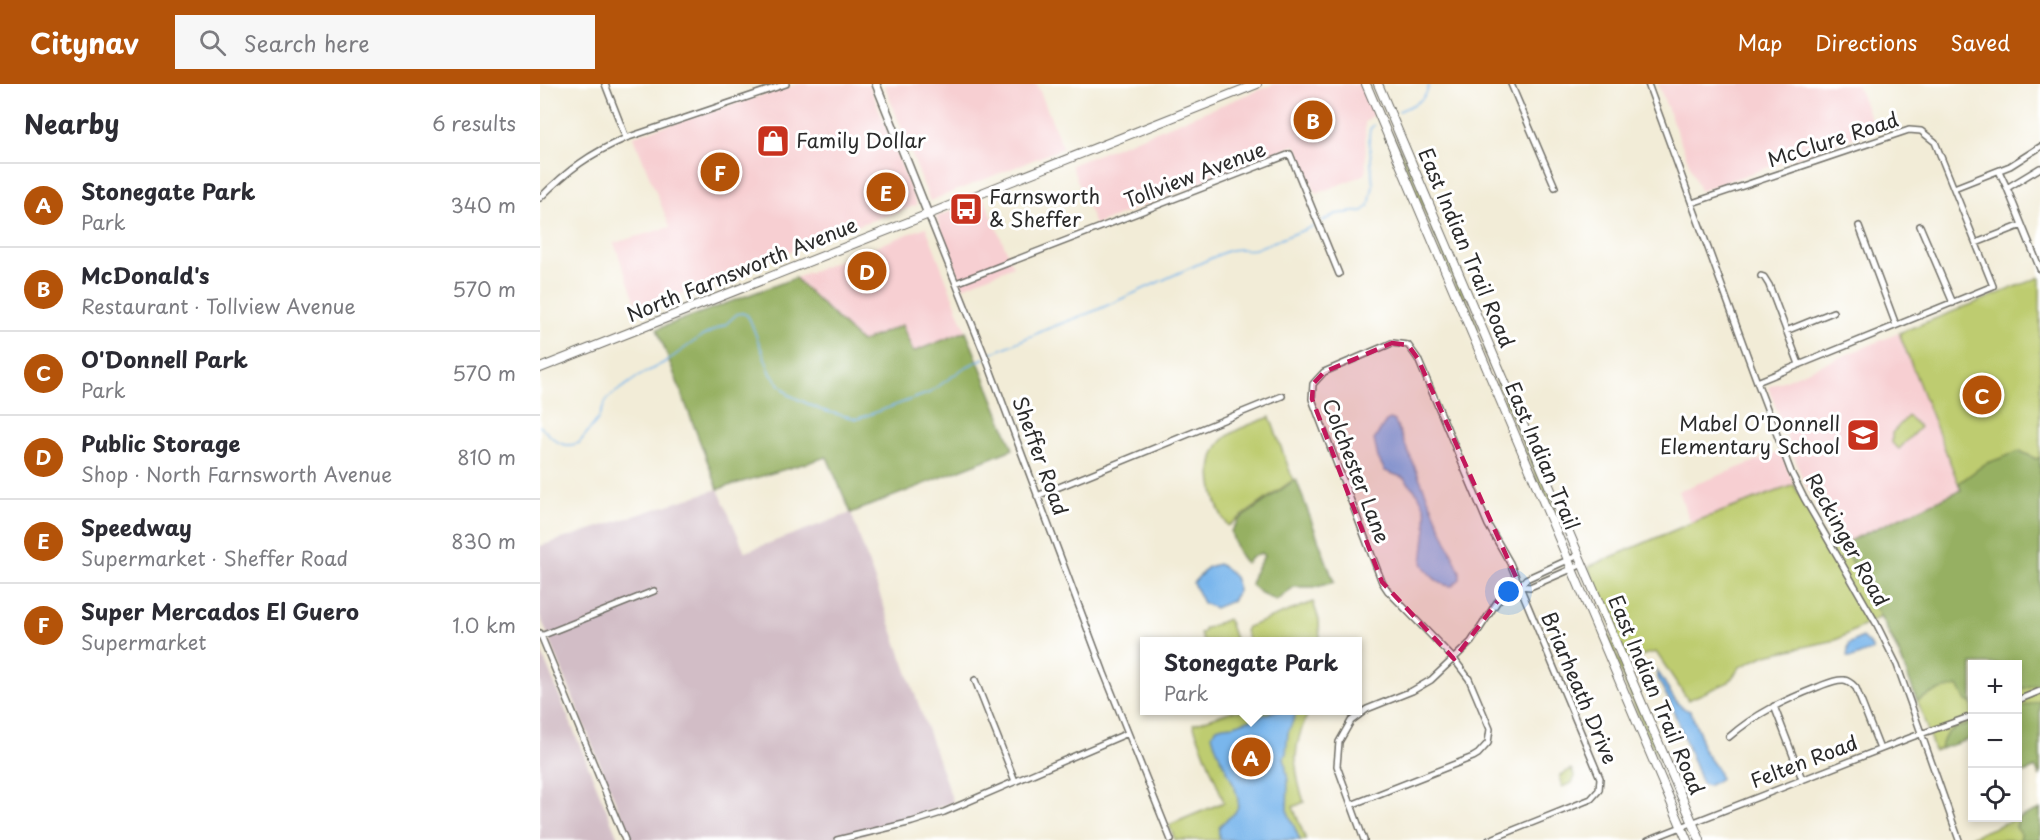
<!DOCTYPE html>
<html lang="en">
<head>
<meta charset="utf-8">
<style>
  body { margin:0; font-family:"Playpen Sans",sans-serif; background:#f7f7f7; color:#2b2b33 }
  .controls { position:absolute; right:18px; bottom:18px; display:grid; overflow:hidden; border-radius:0px; box-shadow:0 3px 9px #0003 }
  .controls button { width:54px; height:54px; display:grid; place-items:center; padding:0; border:0; border-bottom:2px solid #e1e1e2; background:#fff; color:#2b2b33; font:30px sans-serif }
  .you { position:absolute; left:969px; top:508px; width:21px; height:21px; margin:-15px; border:4px solid #fff; border-radius:50%; background:#1a73e8; box-shadow:0 0 0 9px #1a73e833 }
  .badge { display:grid; place-items:center; width:39px; height:39px; border-radius:50%; background:#b45309; color:#fff; font-size:20px; font-weight:700 }
  .pin { position:absolute; translate:-50% -50%; border:3px solid #fff; box-shadow:0 2px 6px #0006 }
  .popup { position:absolute; left:600px; top:553px; width:222px; height:78px; box-sizing:border-box; display:grid; place-content:center; border-radius:0px; background:#fff; filter:drop-shadow(0 2px 4px #0005); font-size:20px; white-space:nowrap; color:#7c7c81 }
  .popup b { font-size:22px; color:#2b2b33 }
  .popup::after { content:''; position:absolute; left:50%; top:100%; margin-left:-12px; border:12px solid transparent; border-top-color:#fff }
  .list { margin:0; padding:0; list-style:none }
  h2 { display:flex; justify-content:space-between; align-items:center; height:78px; margin:0; padding:0 24px; font-size:26px }
  h2 small { font-size:20px; font-weight:400; color:#7c7c81 }
  .list li { display:grid; grid-template-columns:39px 1fr auto; gap:18px; align-items:center; box-sizing:border-box; height:84px; padding:0 24px; border-top:2px solid #e1e1e2 }
  .list b { display:block; font-size:22px; white-space:nowrap }
  .list p { margin:0; font-size:20px; white-space:nowrap; color:#7c7c81 }
  .list em { font-size:20px; font-style:normal; color:#7c7c81 }
  .icon { flex:none; width:33px; height:33px; fill:none; stroke:currentColor; stroke-width:2; stroke-linecap:round; stroke-linejoin:round }
  .map { position:relative; flex:none; width:1500px; height:756px; overflow:hidden }
  header { display:flex; align-items:center; gap:36px; box-sizing:border-box; height:84px; padding:0 30px; background:#b45309; color:#fff }
  header strong { font-size:28px }
  nav { display:flex; gap:33px; margin-inline-start:auto; font-size:21px }
  .search { width:420px; height:54px; background:#f7f7f7; display:flex; align-items:center; gap:15px; box-sizing:border-box; padding:0 21px; border-radius:0px; color:#7c7c81; font-size:22px }
  main { display:flex }
  aside { flex:1; background:#fff }
  .map>svg:first-child { display:block }
</style>
</head>
<body>
<header>
<strong>Citynav</strong>
<div class="search"><svg class="icon" aria-label="search" viewBox="0 0 24 24"><circle cx="10" cy="10" r="6"/><path d="M15 15l6 6"/></svg>Search here</div>
<nav><a>Map</a><a>Directions</a><a>Saved</a></nav>
</header>
<main>
<aside>
<h2>Nearby<small>6 results</small></h2>
<ul class="list">
<li><span class="badge">A</span><div><b>Stonegate Park</b><p>Park</p></div><em>340 m</em></li>
<li><span class="badge">B</span><div><b>McDonald's</b><p>Restaurant · Tollview Avenue</p></div><em>570 m</em></li>
<li><span class="badge">C</span><div><b>O'Donnell Park</b><p>Park</p></div><em>570 m</em></li>
<li><span class="badge">D</span><div><b>Public Storage</b><p>Shop · North Farnsworth Avenue</p></div><em>810 m</em></li>
<li><span class="badge">E</span><div><b>Speedway</b><p>Supermarket · Sheffer Road</p></div><em>830 m</em></li>
<li><span class="badge">F</span><div><b>Super Mercados El Guero</b><p>Supermarket</p></div><em>1.0 km</em></li>
</ul>
</aside>
<div class="map">
<svg width="1500" height="756" viewBox="0 0 1500 756">
  <rect width="100%" height="100%" fill="#fff"/>
  <filter id="ink" filterUnits="userSpaceOnUse"><feTurbulence type="fractalNoise" baseFrequency=".0167" numOctaves="2"/><feDisplacementMap in="SourceGraphic" scale="12" xChannelSelector="R" yChannelSelector="G"/><feConvolveMatrix kernelMatrix="1 2 1 2 8 2 1 2 1" color-interpolation-filters="sRGB"/></filter>
  <filter id="wash" filterUnits="userSpaceOnUse"><feTurbulence type="fractalNoise" baseFrequency=".008" numOctaves="4" result="noise"/><feDisplacementMap in="SourceGraphic" scale="24" xChannelSelector="R" yChannelSelector="G"/><feGaussianBlur stdDeviation="1.35" result="paint"/><feColorMatrix in="noise" values="0 0 0 0 0 0 0 0 0 0 0 0 0 0 0 0 0 1.4 0 .05"/><feComposite in="paint" operator="in"/></filter>
  <g filter="url(#wash)">
    <rect width="100%" height="100%" fill="#f2ecd7"/>
    <path fill="#f7cfd2" d="M258 0H329L377 121 301 147 99 227 74 159 130 143 93 52Z
      M344 0H497L523 64 390 117Z
      M734 0H822L834 30 825 38 826 90 776 110 755 61 555 141 531 81Z
      M1118 0H1317L1335 46 1160 107Z
      M444 114 473 182 423 203 396 133Z
      M386 143 426 247 373 269 321 258 255 194Z
      M1359 249 1422 406 1302 460 1264 399 1228 303Z
      M1242 367 1254 401 1151 439 1138 407Z"/>
    <path fill="#d2bdc6" d="M178 405 205 468 311 429 413 718 323 750 291 756H91L0 532V462Z
      M0 565 79 756H0Z"/>
    <path fill="#becc6f" stroke="#747c4d" stroke-width="1.5" d="M851 48 869 82 938 243 937 246 934 245Z
      M1500 193V693L1496 684 1478 691V580H1432V654L1394 667C1380 621 1364 575 1340 533L1296 556 1226 571 1200 583 1189 598 1148 616 1116 568 1087 575 1048 483 1151 439 1254 401 1288 462 1302 460 1421 406 1359 249Z
      M944 265 948 266 1019 432 1017 433 998 396Z
      M1368 332 1380 343 1359 365 1352 359V349Z
      M730 333 753 396 688 442C672 421 662 375 684 355 696 344 715 339 730 333Z
      M773 518 779 536 780 557H709L705 547 707 543Z
      M1053 521 1073 560 1128 690H1127L1108 654Z
      M688 535 695 555 690 557H663L660 550 664 547V545Z
      M692 627H769C753 661 752 683 764 718L753 723 766 756H635L629 741 684 718 653 640Z
      M1031 685 1035 693 1032 699 1022 703 1020 695 1021 691Z
      M1500 725V756H1428V754Z"/>
    <path fill="#96b062" stroke="#606e46" stroke-width="1.5" d="M255 194 321 258 362 241 373 268 426 247 473 365 311 429 287 373 178 405 117 245Z
      M1480 367 1496 375 1500 373V599L1478 606V580H1432V620L1426 617 1418 602 1397 607 1377 617 1357 564 1302 460 1421 406 1419 399 1445 380Z
      M756 395 794 498 777 503H754L736 517 721 509 711 501 713 491 724 472 721 469 712 473 706 479C697 470 694 459 691 447L699 436Z
      M1500 617V693L1496 684 1478 691V624Z
      M1432 639V654L1401 665C1404 644 1415 645 1432 639Z
      M1500 725V756H1480L1481 751 1476 743 1478 734Z"/>
    <path fill="#79b6ec" stroke="#52708c" stroke-width="1.5" d="M850 335 855 337 858 344 920 488V495L912 502C899 502 888 490 882 479L886 444V429L884 422 878 410 864 394 845 387 838 374 834 356 846 337Z
      M678 480C691 486 696 493 698 507L692 517 675 524 663 519 653 499 668 483Z
      M1322 553 1332 563V566L1312 574 1307 573 1309 560Z
      M1116 586C1128 599 1132 622 1150 627L1160 650 1162 664 1178 686 1180 695 1168 702 1162 700 1130 618C1125 608 1117 597 1116 586Z
      M736 627H755L756 629 748 649 746 670 744 673 748 697 747 726 760 756H680C672 732 700 738 698 717 697 698 675 671 672 650L677 644 683 642 694 641Z"/>
    <g fill="none" stroke-linecap="round" stroke-linejoin="round">
      <path stroke="#79b6ec" stroke-width="1.5" d="M859 27C873 21 887 17 889 0
        M783 137 796 130 823 127 829 122 833 102 829 52 830 45 834 41
        M448 271 507 245 557 226 687 167C697 163 705 167 715 165L774 142
        M0 342C13 354 20 366 39 359L58 335 67 315 76 308 99 292 127 277 159 254 186 240 197 230 202 229 207 231 210 236 231 290 249 311 281 326 317 335 389 309 424 284 444 274"/>
    </g>
  </g>
  <g filter="url(#ink)">
    <g fill="none" stroke-linecap="round" stroke-linejoin="round">
      <g stroke="#716f67" stroke-width="8">
        <path id="minor" d="M65 0 86 54
          M971 0 1015 103
          M1108 0 1217 298 1251 388 1264 414 1336 539 1357 581 1419 756
          M1500 84 1467 104 1500 185
          M1459 87 1467 104
          M1414 104 1470 82 1500 63
          M0 114C28 86 49 70 86 54L246 0
          M1152 119 1369 46 1381 47 1395 58 1453 202 1217 298
          M388 130 447 277 564 589 631 756
          M1319 142 1356 241
          M1380 142 1413 219
          M1436 159 1482 141
          M1221 192 1224 193 1229 201 1259 280
          M416 199 750 70 799 190
          M1246 247 1293 228
          M497 412 742 312
          M980 502 990 503 1043 480
          M0 549 85 756
          M1 552 114 507
          M435 596 475 697
          M1478 616 1500 607
          M1234 622 1262 695
          M1189 653C1215 630 1245 616 1278 603 1286 600 1295 595 1304 596 1310 597 1312 600 1316 604L1340 665
          M811 721 933 673 938 670 948 659 950 645 929 595 914 575 848 507 842 498 772 315 773 300 784 288 852 259 868 261 878 275 948 441 970 479 1060 694 1059 706 1051 715 949 756
          M297 756 372 738 404 728 588 649
          M824 756 797 682 799 658 811 637 827 625 872 607 891 596 931 558 957 518 966 509 980 502 986 495 1039 471
          M1108 756 1372 653 1432 632"/>
      </g>
      <g stroke="#716f67" stroke-width="10">
        <path id="tertiary" d="M336 0 388 130"/>
      </g>
      <g stroke="#716f67" stroke-width="10">
        <path id="secondary" d="M826 0 1147 756
          M838 0 1160 756
          M0 284 717 0"/>
      </g>
      <use href="#minor" stroke="#fff" stroke-width="5"/>
      <use href="#tertiary" stroke="#fff" stroke-width="7"/>
      <use href="#secondary" stroke="#fff" stroke-width="8"/>
    </g>
  </g>
  <path fill="#c2185b" fill-opacity="0.2" stroke="#c2185b" stroke-width="4.5" stroke-dasharray="12 8" stroke-linejoin="round" d="M852 259 868 261 878 275 980 502 957 518 914 575 842 498 772 315 773 300 784 288Z"/>
  <defs>
    <g id="shop-square" transform="scale(1.725)"><rect x="-9" y="-9" width="18" height="18" rx="4" fill="#c8321e" stroke="#fff"/><path d="M-5-2.5h2.3a2.7 3.5 0 0 1 5.4 0H5L5.5 6h-11ZM-1.5-2.5h3a1.5 2.3 0 0 0-3 0Z" fill="#fff"/></g>
    <g id="bus-square" transform="scale(1.725)"><rect x="-9" y="-9" width="18" height="18" rx="4" fill="#c8321e" stroke="#fff"/><path d="M-5-6H5V4H4V6H2V4H-2V6H-4V4H-5ZM-3.5-4V0h7V-4ZM-3.5 1.2v1.5H-2V1.2ZM2 1.2v1.5H3.5V1.2Z" fill="#fff"/></g>
    <g id="school-square" transform="scale(1.725)"><rect x="-9" y="-9" width="18" height="18" rx="4" fill="#c8321e" stroke="#fff"/><path d="M0-5L7-2L0 1L-7-2ZM-4 1L0 2.5L4 1V4Q0 6-4 4Z" fill="#fff"/></g>
  </defs>
  <g fill-rule="evenodd">
    <use href="#shop-square" x="233" y="57"/>
    <use href="#bus-square" x="426" y="125"/>
    <use href="#school-square" x="1323" y="351"/>
  </g>
  <g text-anchor="middle" stroke-width="6" stroke-linejoin="round" paint-order="stroke">
    <g font-size="20" fill="#2b2b2b" stroke="#fff">
      <text transform="translate(1293 56) rotate(-18)" y="7">McClure Road</text>
      <text transform="translate(655 91) rotate(-21)" y="7">Tollview Avenue</text>
      <text transform="translate(926 164) rotate(67)" y="7">East Indian Trail Road</text>
      <text transform="translate(202 186) rotate(-22)" y="7">North Farnsworth Avenue</text>
      <text transform="translate(500 372) rotate(70)" y="7">Sheffer Road</text>
      <text transform="translate(1002 372) rotate(67)" y="7">East Indian Trail</text>
      <text transform="translate(816 387) rotate(69)" y="7">Colchester Lane</text>
      <text transform="translate(1307 456) rotate(61)" y="7">Reckinger Road</text>
      <text transform="translate(1039 604) rotate(67)" y="7">Briarheath Drive</text>
      <text transform="translate(1116 611) rotate(67)" y="7">East Indian Trail Road</text>
      <text transform="translate(1264 678) rotate(-21)" y="7">Felten Road</text>
    </g>
    <g font-size="20" fill="#2b2b2b" stroke="#fff" text-anchor="start">
      <text x="256" y="64">Family Dollar</text>
      <text x="449" y="120">Farnsworth<tspan x="449" dy="23">&amp; Sheffer</tspan></text>
      <text x="1300" y="347" text-anchor="end">Mabel O'Donnell<tspan x="1300" dy="23">Elementary School</tspan></text>
    </g>
  </g>
</svg>
<div class="controls">
<button>+</button>
<button>−</button>
<button><svg class="icon" aria-label="locate" viewBox="0 0 24 24"><circle cx="12" cy="12" r="6"/><path d="M12 2v4M12 18v4M2 12h4M18 12h4"/></svg></button>
</div>
<div class="you"></div>
<div class="pin badge" style="left:711px;top:673px">A</div>
<div class="popup"><b>Stonegate Park</b>Park</div>
<div class="pin badge" style="left:773px;top:36px">B</div>
<div class="pin badge" style="left:1442px;top:311px">C</div>
<div class="pin badge" style="left:327px;top:187px">D</div>
<div class="pin badge" style="left:346px;top:108px">E</div>
<div class="pin badge" style="left:180px;top:88px">F</div>
</div>
</main>
</body>
</html>
